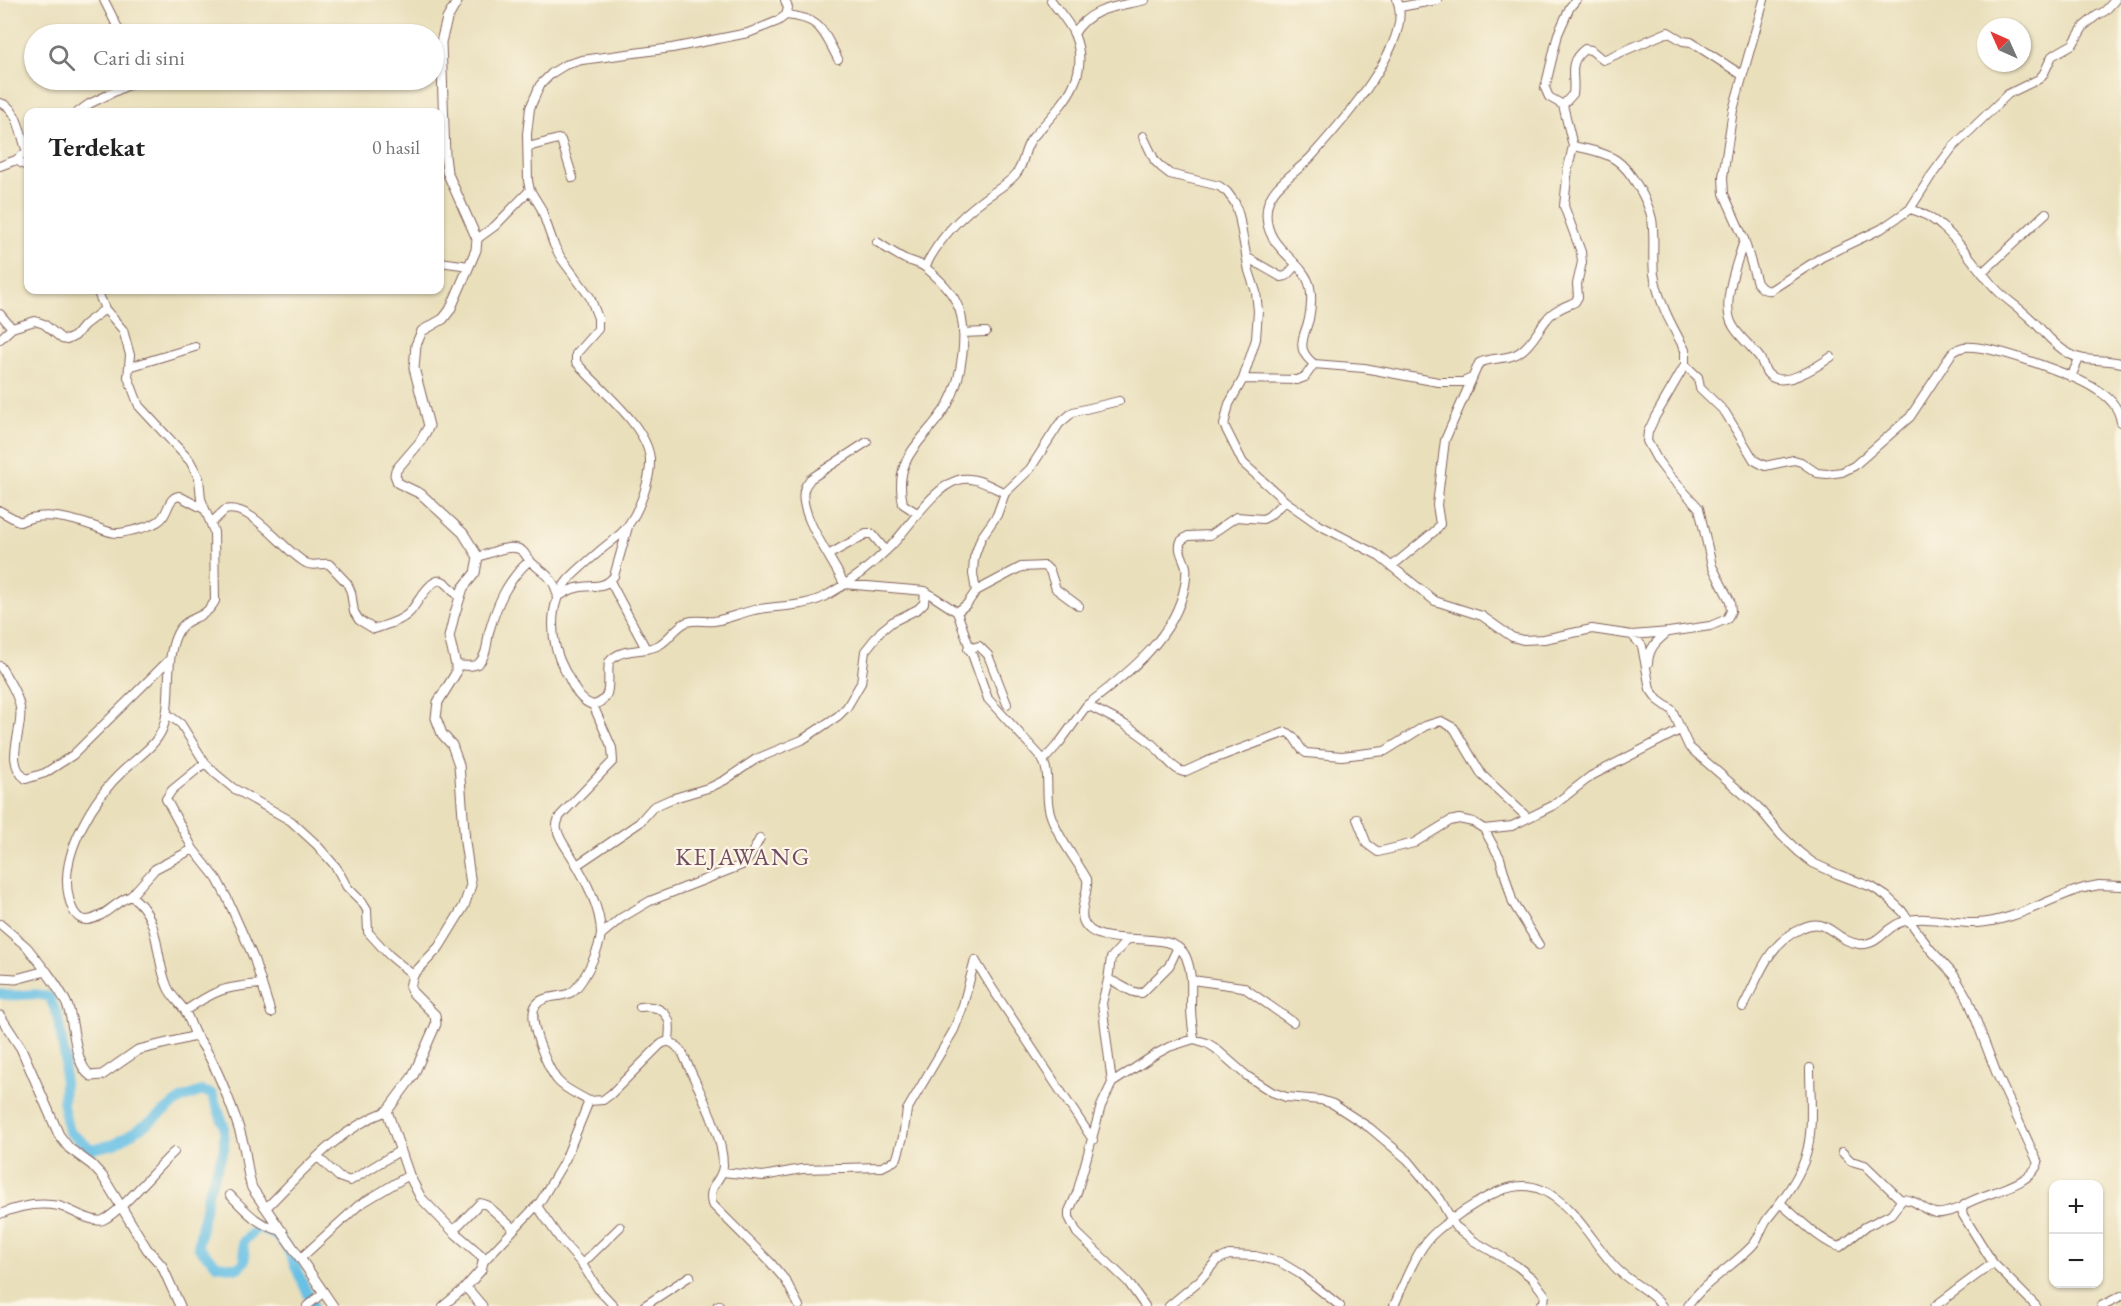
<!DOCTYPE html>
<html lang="id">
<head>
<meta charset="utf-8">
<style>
  body { margin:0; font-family:"EB Garamond",serif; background:#f6f6f6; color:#222 }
  .controls { position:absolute; right:18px; bottom:18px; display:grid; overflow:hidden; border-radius:12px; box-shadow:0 2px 4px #0004 }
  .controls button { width:54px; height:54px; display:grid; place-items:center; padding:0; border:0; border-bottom:2px solid #e0e0e0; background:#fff; color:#222; font:30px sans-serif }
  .compass { position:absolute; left:1977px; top:18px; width:54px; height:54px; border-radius:50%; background:#fff; box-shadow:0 2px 4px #0004; rotate:315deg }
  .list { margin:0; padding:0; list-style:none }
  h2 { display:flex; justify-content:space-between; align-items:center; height:78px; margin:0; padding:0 24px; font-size:26px }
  h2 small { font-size:20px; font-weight:400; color:#767676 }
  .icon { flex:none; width:33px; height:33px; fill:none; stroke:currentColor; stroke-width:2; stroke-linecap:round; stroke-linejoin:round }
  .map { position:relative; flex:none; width:2121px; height:1306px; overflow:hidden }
  .search { position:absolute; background:#fff; box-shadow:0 2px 4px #0004; left:24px; top:24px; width:420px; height:66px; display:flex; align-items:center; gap:15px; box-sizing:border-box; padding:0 21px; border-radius:33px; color:#767676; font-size:22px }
  .panel { position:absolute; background:#fff; box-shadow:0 2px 4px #0004; left:24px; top:108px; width:420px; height:186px; border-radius:12px }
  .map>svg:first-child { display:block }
</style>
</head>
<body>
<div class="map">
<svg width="2121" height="1306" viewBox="0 0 2121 1306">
  <rect width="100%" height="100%" fill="#fcf5e5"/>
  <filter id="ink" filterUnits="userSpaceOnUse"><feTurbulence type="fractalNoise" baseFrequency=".0167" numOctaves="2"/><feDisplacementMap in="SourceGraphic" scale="12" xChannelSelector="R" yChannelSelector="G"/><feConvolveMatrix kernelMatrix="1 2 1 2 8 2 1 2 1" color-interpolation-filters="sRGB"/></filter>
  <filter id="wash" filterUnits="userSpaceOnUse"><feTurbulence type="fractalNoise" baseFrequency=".008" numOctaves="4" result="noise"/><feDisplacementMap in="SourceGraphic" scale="24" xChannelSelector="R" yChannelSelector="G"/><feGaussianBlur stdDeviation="1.35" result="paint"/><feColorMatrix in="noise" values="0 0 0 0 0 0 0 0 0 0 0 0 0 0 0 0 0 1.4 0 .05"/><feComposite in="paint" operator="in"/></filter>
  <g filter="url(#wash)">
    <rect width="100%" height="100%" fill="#e9dfbb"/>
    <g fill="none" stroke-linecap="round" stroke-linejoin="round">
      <path stroke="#68c0e5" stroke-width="10" d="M0 994C20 999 29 990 49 997L57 1014 65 1059 63 1106 69 1132 92 1149 115 1144 147 1124 181 1099 202 1091 212 1094 224 1126V1149L208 1193 198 1247 217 1265 238 1268 245 1261 243 1242 258 1227 278 1237 287 1248 313 1306"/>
    </g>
  </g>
  <g filter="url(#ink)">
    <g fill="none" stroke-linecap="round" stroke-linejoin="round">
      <g stroke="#82625d" stroke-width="10">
        <path id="minor" d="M104 0 121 34
          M1764 0 1733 110 1723 177 1724 194 1744 239 1757 283C1761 288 1764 291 1771 290L1822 257 1881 229 1910 209C1949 219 1969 261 1996 289 2006 300 2020 308 2031 319 2043 330 2053 345 2068 353 2083 363 2103 358 2121 363
          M1400 7 1437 0
          M786 15C821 18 823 31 838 59
          M1074 34C1090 7 1117 7 1145 0
          M0 103C18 106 21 137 27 152
          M1563 105 1573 94C1576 76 1566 63 1585 49L1591 50 1603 60 1668 32 1683 41 1691 42 1742 75
          M78 112 89 104 139 80
          M1143 136 1155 161 1161 167 1170 174 1219 186 1227 192 1235 203 1239 216 1249 271 1256 292 1258 311 1256 339 1243 379 1229 404 1224 425 1243 463 1285 501 1319 525 1376 554 1435 601 1482 616 1512 637 1523 640 1544 639 1592 629 1632 635 1669 632 1710 626 1727 619 1731 611 1730 601 1712 566 1699 508 1667 473 1658 461 1647 441 1648 432 1655 417 1685 365V350C1672 326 1658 301 1654 274 1652 256 1655 236 1652 219 1648 201 1631 170 1616 160 1604 152 1587 149 1573 146
          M528 147 558 139 561 140 573 178
          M16 160 28 167
          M0 166 16 160 28 151
          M1910 209 1931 176 1952 148 2008 94 2039 79 2044 73 2052 56 2073 44 2084 26 2096 16 2105 11 2115 0
          M477 239 495 226 530 190
          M1744 241C1737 262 1720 305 1733 326 1740 338 1752 347 1760 358 1763 363 1764 370 1768 374 1783 390 1818 366 1831 357
          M877 242C886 248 895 254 905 259 912 262 920 263 926 268 937 277 950 289 956 302 970 327 962 379 948 404 927 440 892 453 903 504L917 513
          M1248 258 1281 277 1286 276 1296 265
          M440 262 469 266
          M925 267C939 239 958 218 984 199 995 191 1008 184 1016 174 1026 162 1022 150 1033 137 1059 107 1093 79 1074 34 1069 22 1058 11 1051 0
          M1982 273 2046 213
          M97 290 105 309
          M0 314 12 328 35 321 44 324 62 339 67 340 75 336 84 325 105 309 123 330 130 355 128 377 139 406 190 461 199 478 201 499 214 532 215 601C203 623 186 613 176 636 164 663 173 705 162 730 155 746 138 757 125 769 95 796 58 855 69 898 71 907 76 921 88 920 104 918 116 901 131 896 162 917 154 958 168 988 172 997 180 1003 185 1011 189 1018 192 1028 196 1036
          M963 333 986 332
          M0 339 12 328
          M1314 364 1364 368 1438 382H1463L1472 378
          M1685 365 1698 377 1700 388 1725 412 1754 460 1765 466 1794 460 1801 462 1817 473 1827 474 1842 472 1854 466 1910 417 1952 353C1956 350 1959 348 1964 347 1990 344 2075 375 2097 390 2109 397 2119 408 2121 422
          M129 367 195 347
          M2071 377 2079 359
          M1243 379 1297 380 1305 377 1314 364C1309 360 1305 356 1303 350 1300 340 1307 328 1309 319 1311 309 1312 296 1310 287 1304 259 1262 249 1267 209 1269 187 1296 173 1310 158 1337 128 1415 42 1397 0
          M867 442 810 479C809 482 806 484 805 487 795 511 834 561 844 584L925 591 957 612 988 699 1041 757C1052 773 1044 794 1050 813 1057 836 1075 858 1087 879 1089 893 1079 908 1083 920 1095 954 1172 924 1186 957 1193 974 1191 989 1191 1007 1191 1018 1193 1029 1194 1039
          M1005 493 1030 469 1059 424 1073 412 1119 401
          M0 511 20 522C42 511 70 518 93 526 102 529 110 534 120 533 131 531 152 527 160 520 169 513 167 498 179 496L204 509
          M211 523 225 510C253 503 283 551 306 563 313 567 321 563 329 564L347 583 351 592 354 612 359 620 374 629C385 625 400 622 409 613 416 606 430 577 442 581 448 583 455 593 459 597
          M828 555 866 534H872L886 551
          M478 557C488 554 504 546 515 548 523 549 525 554 529 560 543 574 553 574 558 597 564 593 570 589 577 588 591 584 604 590 614 576L628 527
          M1392 566 1436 530 1440 524 1437 505 1445 440 1479 363C1492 356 1508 361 1520 352 1532 344 1538 330 1547 319 1553 310 1566 306 1575 302L1578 297 1577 284 1582 262 1581 252 1564 206 1568 168 1573 146 1563 105 1549 97 1545 88 1558 34 1570 7 1576 0
          M610 581 646 649
          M976 591 1021 567 1045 566 1050 571 1056 589 1079 606
          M1632 635 1642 646 1650 689 1658 700 1672 710 1689 747 1757 806 1781 835 1799 852 1813 863 1837 874 1872 887 1886 896 1902 911 1930 949 1954 975 1968 999 1996 1072 2038 1163C2030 1187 1984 1192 1964 1205L1962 1210 1963 1215 1993 1263 2036 1306
          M968 649 979 646 988 655 1007 704
          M1648 663C1649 647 1657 641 1668 632
          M456 665C463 665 473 668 479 663 487 655 487 642 489 632 497 604 507 580 530 560
          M0 666C8 679 18 694 20 708 24 730 3 762 26 779L45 773 73 755 170 659
          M593 705C577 700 573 684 565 671 550 644 547 605 568 580 578 569 591 559 602 549 610 542 623 534 629 524 640 508 651 479 650 459 647 425 597 387 576 362V354L598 329V318L590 297 561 258 554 245 541 208 530 190 528 181 527 134 530 108 540 85 552 73 565 65 582 60 672 48 748 33 778 21 786 15 788 8 785 0
          M1087 705C1127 674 1175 638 1185 585 1186 579 1187 573 1186 567 1184 558 1177 550 1181 541L1188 536 1210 535 1236 517 1263 519 1269 516 1285 501
          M166 713 181 724 205 763 216 774 233 788 291 821 316 844 336 867 347 887 362 902 367 910 368 932 389 955 413 975
          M1043 761 1060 742 1087 705C1111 717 1141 731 1159 751 1166 758 1174 770 1184 772L1208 761 1286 732C1297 735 1297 748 1306 753L1342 756 1385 751 1425 726 1441 721 1454 728 1482 775 1528 818
          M205 763 172 790 166 799 193 849 217 879 227 898 254 959 271 1013
          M1357 819 1367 844 1378 852 1414 843 1450 821 1459 819 1473 822 1484 829 1512 826 1554 805 1591 776 1680 730
          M1484 829 1500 858 1513 903 1539 945
          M577 865 639 823 653 807 671 799 711 787 725 780 756 759 802 740 838 716 847 707 861 683 865 651 881 631 892 622 918 609 924 603 925 591
          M131 896 155 869 193 849
          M0 924 27 947 46 971
          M601 935 621 918 650 901 742 865 750 857 760 838
          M975 960 992 988 1093 1140
          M1108 980 1111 958 1128 939
          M1192 980 1243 987 1293 1022
          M640 1007C651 1005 665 1008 669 1021 671 1027 669 1036 669 1042
          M1743 1007C1760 975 1767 944 1802 928 1828 915 1834 941 1859 944 1879 946 1885 927 1902 922 1926 914 1952 924 1976 923 2013 922 2049 898 2084 888L2099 885 2121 886
          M185 1011C215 990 224 987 261 984
          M1112 1083 1102 1003 1108 980C1120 982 1129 994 1142 993L1169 966 1178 947
          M589 1101C579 1095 566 1090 558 1081 548 1070 526 1019 536 1005 543 995 560 998 570 993 583 986 600 948 601 934 601 908 585 879 572 857 567 849 559 839 557 829 556 825 558 820 560 816L613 761 612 748 593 705C615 700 606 679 609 662 622 646 643 654 659 645 670 639 676 626 687 622 697 619 705 622 714 621 727 619 741 613 754 610 779 605 806 608 829 594 851 582 873 564 890 547 909 528 932 488 958 480 974 475 990 486 1005 493L997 515 981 538 974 558 973 574 976 591 967 604 957 612
          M1842 1152 1851 1161 1865 1165 1900 1199C1918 1199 1920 1209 1935 1213 1943 1215 1955 1209 1963 1207
          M318 1157 339 1177 350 1181 401 1150
          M722 1172 763 1176 802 1169 882 1167 894 1161 897 1158 903 1137 907 1110 954 1030 962 1009 975 960
          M230 1195C247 1212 258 1226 283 1231
          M1781 1204C1795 1215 1823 1244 1840 1247L1865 1227 1891 1214 1902 1200
          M537 1206 560 1239 582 1264 620 1227
          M266 1208C302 1172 338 1129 387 1111
          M0 1214C19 1206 38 1202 59 1206 70 1209 94 1224 103 1220 121 1212 157 1167 174 1152
          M453 1231 480 1203 487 1205 514 1229
          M301 1258 359 1205 409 1175
          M483 1262 540 1202 565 1160 589 1101 603 1100 611 1094 660 1045C670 1037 677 1046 683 1054 696 1085 723 1132 723 1165 723 1181 707 1184 712 1204L770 1262 786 1281 799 1306
          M582 1264 598 1289 614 1306
          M307 1306 324 1292
          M443 1306 466 1287
          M644 1306 690 1276
          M717 1306 719 1305
          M1145 1306 1128 1282 1077 1233 1069 1217V1211L1077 1193 1101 1106 1112 1083 1156 1054 1169 1047 1194 1039 1207 1043 1215 1048 1247 1076 1272 1092 1286 1097 1321 1100 1333 1104 1370 1128 1408 1160 1440 1199 1455 1226 1474 1241 1517 1266 1532 1278 1545 1295 1544 1302 1540 1306
          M1169 1306 1200 1280 1217 1260 1229 1255 1255 1256 1280 1262 1300 1274 1340 1306
          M1394 1306C1403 1285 1413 1259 1427 1241 1437 1228 1450 1221 1462 1212 1484 1198 1514 1177 1542 1190 1574 1205 1591 1240 1614 1266 1628 1282 1648 1288 1662 1306
          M1688 1306C1704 1282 1732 1267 1752 1246 1760 1238 1761 1227 1768 1218 1782 1201 1800 1177 1806 1155 1814 1128 1810 1096 1810 1068
          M1935 1306 1993 1263
          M2101 1306 2121 1296"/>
      </g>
      <g stroke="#82625d" stroke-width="11">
        <path id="tertiary" d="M458 0 447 19 441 42 445 156 447 172 477 239 476 250 450 310 443 319 422 331 416 345 414 368 429 426 420 442 396 470 395 475 398 483 421 494 463 533 478 557 475 573 463 588 454 616 449 637 456 665V673L438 702 436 718 442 734 452 745 459 765 465 842 471 885 464 906 439 947 413 975 410 987 412 992 435 1015 436 1024 413 1076 387 1111 409 1175 421 1198 453 1231 484 1258 481 1270 466 1287 482 1306
          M0 978 16 979 46 971C54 982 63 994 68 1007 75 1026 74 1065 91 1076L102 1075 138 1050 196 1036 200 1041C216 1064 236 1115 243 1143 247 1158 247 1173 252 1188L333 1306
          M0 1016 21 1048 59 1135 69 1148 92 1165 103 1177 147 1249 162 1266 180 1306"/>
      </g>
      <use href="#minor" stroke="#fff" stroke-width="8"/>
      <use href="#tertiary" stroke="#fff" stroke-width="9"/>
    </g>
  </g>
  <g text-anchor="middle" stroke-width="4.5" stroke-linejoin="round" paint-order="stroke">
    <g font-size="24" letter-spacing="1.5" fill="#704b61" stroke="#fcf5e5">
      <text x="743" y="865">KEJAWANG</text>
    </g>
  </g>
</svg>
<div class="controls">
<button>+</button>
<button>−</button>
</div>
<svg class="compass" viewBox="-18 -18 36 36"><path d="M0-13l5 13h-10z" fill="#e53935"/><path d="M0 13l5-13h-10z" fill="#767676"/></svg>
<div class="search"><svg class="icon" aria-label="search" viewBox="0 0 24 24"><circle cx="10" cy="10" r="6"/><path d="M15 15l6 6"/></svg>Cari di sini</div>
<section class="panel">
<h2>Terdekat<small>0 hasil</small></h2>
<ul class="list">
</ul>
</section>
</div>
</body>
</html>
